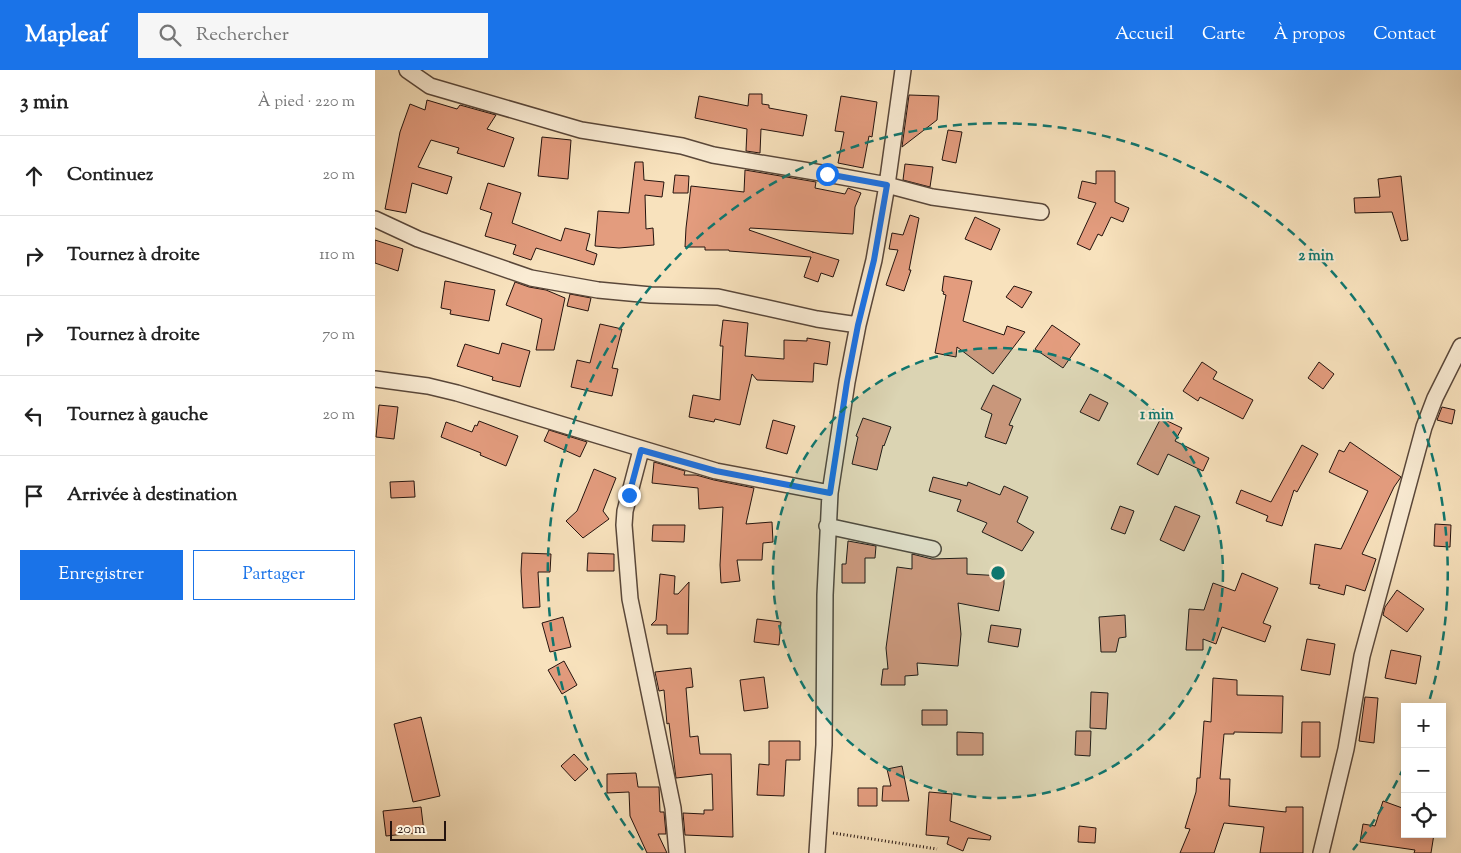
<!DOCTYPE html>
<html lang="fr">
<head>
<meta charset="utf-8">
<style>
  body { margin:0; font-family:"Sorts Mill Goudy",serif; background:#f6f6f6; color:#222 }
  .controls { position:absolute; right:15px; bottom:15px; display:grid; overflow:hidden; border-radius:0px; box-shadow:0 2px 12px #0003 }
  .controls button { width:45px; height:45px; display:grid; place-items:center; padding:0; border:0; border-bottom:1px solid #e0e0e0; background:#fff; color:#222; font:25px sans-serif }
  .scale { position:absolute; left:15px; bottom:12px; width:56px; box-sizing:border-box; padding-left:5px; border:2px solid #24130e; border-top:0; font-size:14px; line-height:18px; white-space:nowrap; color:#24130e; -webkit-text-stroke:4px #faecd4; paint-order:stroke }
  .stop { position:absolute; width:15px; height:15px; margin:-11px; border:4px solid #1a73e8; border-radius:50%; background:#fff }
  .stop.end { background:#1a73e8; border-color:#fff; box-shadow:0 1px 5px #0008 }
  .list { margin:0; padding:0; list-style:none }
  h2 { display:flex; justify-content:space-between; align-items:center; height:65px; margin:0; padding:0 20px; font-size:21px }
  h2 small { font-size:16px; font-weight:400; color:#767676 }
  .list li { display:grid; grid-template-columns:32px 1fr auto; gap:15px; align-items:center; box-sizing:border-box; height:80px; padding:0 20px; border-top:1px solid #e0e0e0 }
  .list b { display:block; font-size:19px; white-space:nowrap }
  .list em { font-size:16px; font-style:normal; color:#767676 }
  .actions { display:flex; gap:10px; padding:15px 20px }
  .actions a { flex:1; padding:11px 0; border:1px solid #1a73e8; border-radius:0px; text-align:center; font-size:18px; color:#1a73e8 }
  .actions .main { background:#1a73e8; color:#fff }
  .icon { flex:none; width:28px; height:28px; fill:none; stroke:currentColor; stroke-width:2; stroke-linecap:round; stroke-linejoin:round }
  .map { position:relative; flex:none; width:1086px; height:783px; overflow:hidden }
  header { display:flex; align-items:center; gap:30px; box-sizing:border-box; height:70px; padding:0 25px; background:#1a73e8; color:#fff }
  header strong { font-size:24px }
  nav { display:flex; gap:28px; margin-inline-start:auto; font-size:18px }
  .search { width:350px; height:45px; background:#f6f6f6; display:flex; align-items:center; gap:12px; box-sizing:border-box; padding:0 18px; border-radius:0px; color:#767676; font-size:19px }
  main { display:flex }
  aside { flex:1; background:#fff }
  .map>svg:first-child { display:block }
</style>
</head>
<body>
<header>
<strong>Mapleaf</strong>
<div class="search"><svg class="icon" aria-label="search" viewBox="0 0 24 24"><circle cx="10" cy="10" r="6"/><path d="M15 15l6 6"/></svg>Rechercher</div>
<nav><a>Accueil</a><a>Carte</a><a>À propos</a><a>Contact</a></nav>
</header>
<main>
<aside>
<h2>3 min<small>À pied · 220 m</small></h2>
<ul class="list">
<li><svg class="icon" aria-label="ahead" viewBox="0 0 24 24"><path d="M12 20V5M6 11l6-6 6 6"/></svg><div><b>Continuez</b></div><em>20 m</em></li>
<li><svg class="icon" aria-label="right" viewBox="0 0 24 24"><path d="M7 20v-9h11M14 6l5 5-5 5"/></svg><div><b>Tournez à droite</b></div><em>110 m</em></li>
<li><svg class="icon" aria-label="right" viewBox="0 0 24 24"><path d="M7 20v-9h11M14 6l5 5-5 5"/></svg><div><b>Tournez à droite</b></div><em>70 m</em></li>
<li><svg class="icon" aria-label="left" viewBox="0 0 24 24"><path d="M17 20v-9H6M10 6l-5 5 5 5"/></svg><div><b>Tournez à gauche</b></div><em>20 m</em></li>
<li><svg class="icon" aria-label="arrive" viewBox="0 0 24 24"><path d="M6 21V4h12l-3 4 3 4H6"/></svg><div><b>Arrivée à destination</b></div></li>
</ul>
<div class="actions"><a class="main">Enregistrer</a><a>Partager</a></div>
</aside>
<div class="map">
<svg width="1086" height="783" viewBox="0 0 1086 783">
  <rect width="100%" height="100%" fill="#f8e2bd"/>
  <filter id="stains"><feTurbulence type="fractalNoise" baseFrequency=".004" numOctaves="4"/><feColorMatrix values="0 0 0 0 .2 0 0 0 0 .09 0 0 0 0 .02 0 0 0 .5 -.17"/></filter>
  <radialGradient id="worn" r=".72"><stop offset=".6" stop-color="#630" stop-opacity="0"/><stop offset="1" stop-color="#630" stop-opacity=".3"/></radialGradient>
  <path fill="#e39c7e" stroke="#24130e" d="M374 24H387V34L394 35V38L432 45 428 66 386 59 385 83 371 81 372 59 320 48 324 26 373 36Z
    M534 25 564 26 562 50 527 77Z
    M466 26 502 32 497 67 494 66 488 98 463 93 469 62 460 61Z
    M52 30 82 39 85 35 121 45 112 59 139 68 129 97 82 83 84 78 56 70 43 97 77 107 72 124 37 113 31 143 10 139 25 62 35 34 50 40Z
    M573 60 587 62 581 93 567 90Z
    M167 67 196 70 193 109 163 106Z
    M260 92H268L269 110 289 112 287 127 270 125 271 159 278 158 279 175 244 178 220 176 223 141 254 143Z
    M530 94 558 97 555 117 528 110Z
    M370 100 441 112 440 118 470 124 473 118 486 123 480 137 478 164 375 158 374 160 438 182V183V182L464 190 458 207 446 203 443 212 429 207 436 187 354 181V180H330V177H310L311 158 316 116 369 122Z
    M721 101H740V132L754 138 748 152 736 147 727 166 723 164 715 180 702 174 721 133 703 128 707 111 721 114Z
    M300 105 314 106 313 123H298Z
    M1026 106 1033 170 1026 171 1017 142 980 143 979 128 1005 127 1003 109Z
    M113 113 146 123 137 153 186 171 190 158 215 164 211 180 222 184 219 195 161 178 156 190 138 184 141 175 110 166 117 143 105 139Z
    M535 145 544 148 534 200H536L529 221 511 215 523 180 514 179 517 163 528 165Z
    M600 147 625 159 616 180 590 169Z
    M0 170 28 179 23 201 0 193Z
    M569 206 597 211 588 251 629 265 632 256 650 262 618 304 582 277 581 287 560 283 571 225 568 224 569 222 567 221Z
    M70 211 120 220 114 251 75 244 76 240 66 238Z
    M140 212 154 217 171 220 190 228 179 280H161L167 249 131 235Z
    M639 216 657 222 647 238 631 227Z
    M195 224 216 228 213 241 192 236Z
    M348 250 373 253 370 286 409 289V270L432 271V268L455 272 452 295 439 293 438 312 382 310 377 304 365 355 340 349 339 352 314 347 318 325 345 330 348 276H345Z
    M225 254 247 259 237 298 243 299 237 326 196 317 202 290 215 293Z
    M677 255 705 274 688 298 660 279Z
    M127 273 155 281 145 317 117 310 118 307 82 296 90 274 124 284Z
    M827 292 842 302 838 309 878 330 868 349 825 327 823 331 808 321Z
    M944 292 959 304 948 319 933 308Z
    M618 315 646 329 634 355 638 356 631 374 610 367 617 344 606 339Z
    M715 324 733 333 724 351 705 342Z
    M4 335 23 337 19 369 1 367Z
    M1067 337 1080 340 1077 354 1062 350Z
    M488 348 516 357 509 376 508 375 502 400 477 394 483 367 481 366Z
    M786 348 807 358 800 371 834 388 828 401 793 384 783 405 762 394Z
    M398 350 420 356 412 384 391 378Z
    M104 351 143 366 131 396 105 385 106 383 66 367 71 352 97 362 100 355 102 356Z
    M174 360 212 372 205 387 169 371Z
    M975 372 1026 407 1019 417 987 484 1001 489 990 521 971 515 969 525 943 518 945 515 935 514 940 474 966 479 993 421 954 402 964 380 969 382Z
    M927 375 943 384 922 422 919 420 907 456 891 451 893 446 861 433 866 420 896 432Z
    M279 392 310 401 309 405H321L339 410 379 418 371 454 397 452 398 472 388 473 387 490H362L365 511 346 513 345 495 348 437 324 439 323 418 277 413Z
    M219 399 241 408 228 441 234 449 208 468 191 451 202 441Z
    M558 407 592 416 593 412 625 425 629 416 653 427 642 452 659 462 647 481 607 462 612 453 582 441 586 430 554 421Z
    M39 411 40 427 16 428 15 412Z
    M745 436 759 441 750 464 736 459Z
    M800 436 825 446 809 481 785 470Z
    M1060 454 1076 455 1075 477 1059 476Z
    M278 455H310L309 472 277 471Z
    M473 471 501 476 500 488H490V513H467V494H471Z
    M147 483 176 484 175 502H163L165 537 148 538 146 501Z
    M213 483 239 484V501H212Z
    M537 484 557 489 592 488V504L629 506V514L624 541 583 533 586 564 583 596 542 593 543 605 530 606V615H506L508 599H513L511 578 522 497 537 499Z
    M867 503 903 518 888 553 896 556 890 572 847 557 841 574 828 569V580H811L814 539 829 540 838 513 860 521Z
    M285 504 300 506 299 524H303L314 512 313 564H292V555H276L281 550Z
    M1022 520 1049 539 1032 562 1008 545 1010 537Z
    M750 545 751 567 744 568 741 582H726L724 547Z
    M188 547 196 577 175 582 167 553Z
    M382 549 406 552 404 575 379 572Z
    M616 555 646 559 643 577 613 572Z
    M932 569 960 574 955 605 926 600Z
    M1016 580 1046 586 1041 614 1010 608Z
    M189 591 202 615 187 624 173 600Z
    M316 598 318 617 311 618 315 667 323 666 325 684H356L358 767 310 765 308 743 329 744V740H338L337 704 301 708 294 653 292 654 289 620 284 621 280 602Z
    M389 607 393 638 369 641 365 610Z
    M838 608 862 610V625L908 626 907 663 859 662V664H849L845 709H855L854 736 911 742V737H928V783H885L889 757 849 753 839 783H805L815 759 810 758 821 722 822 708H825L829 651 836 652Z
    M716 622 733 623 731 659 715 658Z
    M990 627 1003 628 999 673 984 671Z
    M547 640H572V655H547Z
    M46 647 65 726 38 732 19 654Z
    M927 652H945V687H926Z
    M701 661H716L715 686 700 685Z
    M582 662 608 663V685H582Z
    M394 671H425V690H411L409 726 382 725 384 694 394 695Z
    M199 684 213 699 200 711 186 696Z
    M527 696 534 731H507L508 716H516L512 699Z
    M261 703 263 717H284L285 742H289L291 764H283L292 783H272L255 746 254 722 232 723V704Z
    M483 718H502V736H483Z
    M554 722 577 724 575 751 616 766 615 770 593 768 588 781 572 774 574 767 551 765Z
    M1008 731 1030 739V764H1059L1056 783H1039L1040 780 985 772 988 754 1000 756Z
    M46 737 49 762 11 766 8 741Z
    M704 756 721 758 720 773 703 772Z"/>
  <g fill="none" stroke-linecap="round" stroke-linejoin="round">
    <g stroke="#59473a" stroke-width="18">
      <path id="street" d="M32 0 55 16 206 60 307 76 338 85 452 104 512 115 557 127 666 142
        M0 149 43 169 156 208 223 220 276 225 343 227 442 249 483 255
        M0 309 53 316 82 323 341 401 455 423
        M266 380 250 441 249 455 255 529 298 738 302 783
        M452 456 558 479
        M442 783 449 675 450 525 455 423 472 312 483 255 499 190 512 115 528 0
        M946 783 971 679 987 586 1049 357 1060 328 1086 276"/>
    </g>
    <path stroke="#24130e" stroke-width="3" stroke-dasharray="1 2.5" stroke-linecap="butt" d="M458 763 562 779"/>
    <use href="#street" stroke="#faecd4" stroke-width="15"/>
  </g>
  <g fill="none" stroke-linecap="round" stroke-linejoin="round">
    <path stroke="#1a73e8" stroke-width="6" d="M254 425 266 380 341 401 455 423 472 312 483 255 499 190 512 115 452 104"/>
  </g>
  <circle cx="623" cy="503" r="225" fill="#0f766e" fill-opacity=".12"/>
  <g fill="none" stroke="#0f766e" stroke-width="2.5" stroke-dasharray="9 6">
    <circle cx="623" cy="503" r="225"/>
    <path d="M1029 697A450 450 0 0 1 978 780M268 780A450 450 0 1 1 1053 635"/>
  </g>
  <circle cx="623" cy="503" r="8" fill="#0f766e" stroke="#faecd4" stroke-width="2.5"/>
  <g font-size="15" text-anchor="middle" font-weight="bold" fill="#0f766e" stroke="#faecd4" stroke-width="4" stroke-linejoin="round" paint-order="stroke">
    <text x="941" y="190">2 min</text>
    <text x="782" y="349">1 min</text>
  </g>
  <rect width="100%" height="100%" filter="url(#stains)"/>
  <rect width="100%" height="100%" fill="url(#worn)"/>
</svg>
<div class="controls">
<button>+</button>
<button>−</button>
<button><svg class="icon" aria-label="locate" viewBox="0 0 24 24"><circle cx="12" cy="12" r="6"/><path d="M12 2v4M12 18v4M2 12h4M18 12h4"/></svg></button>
</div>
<div class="scale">20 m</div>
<div class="stop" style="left:452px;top:104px"></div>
<div class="stop end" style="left:254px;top:425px"></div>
</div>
</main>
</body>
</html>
